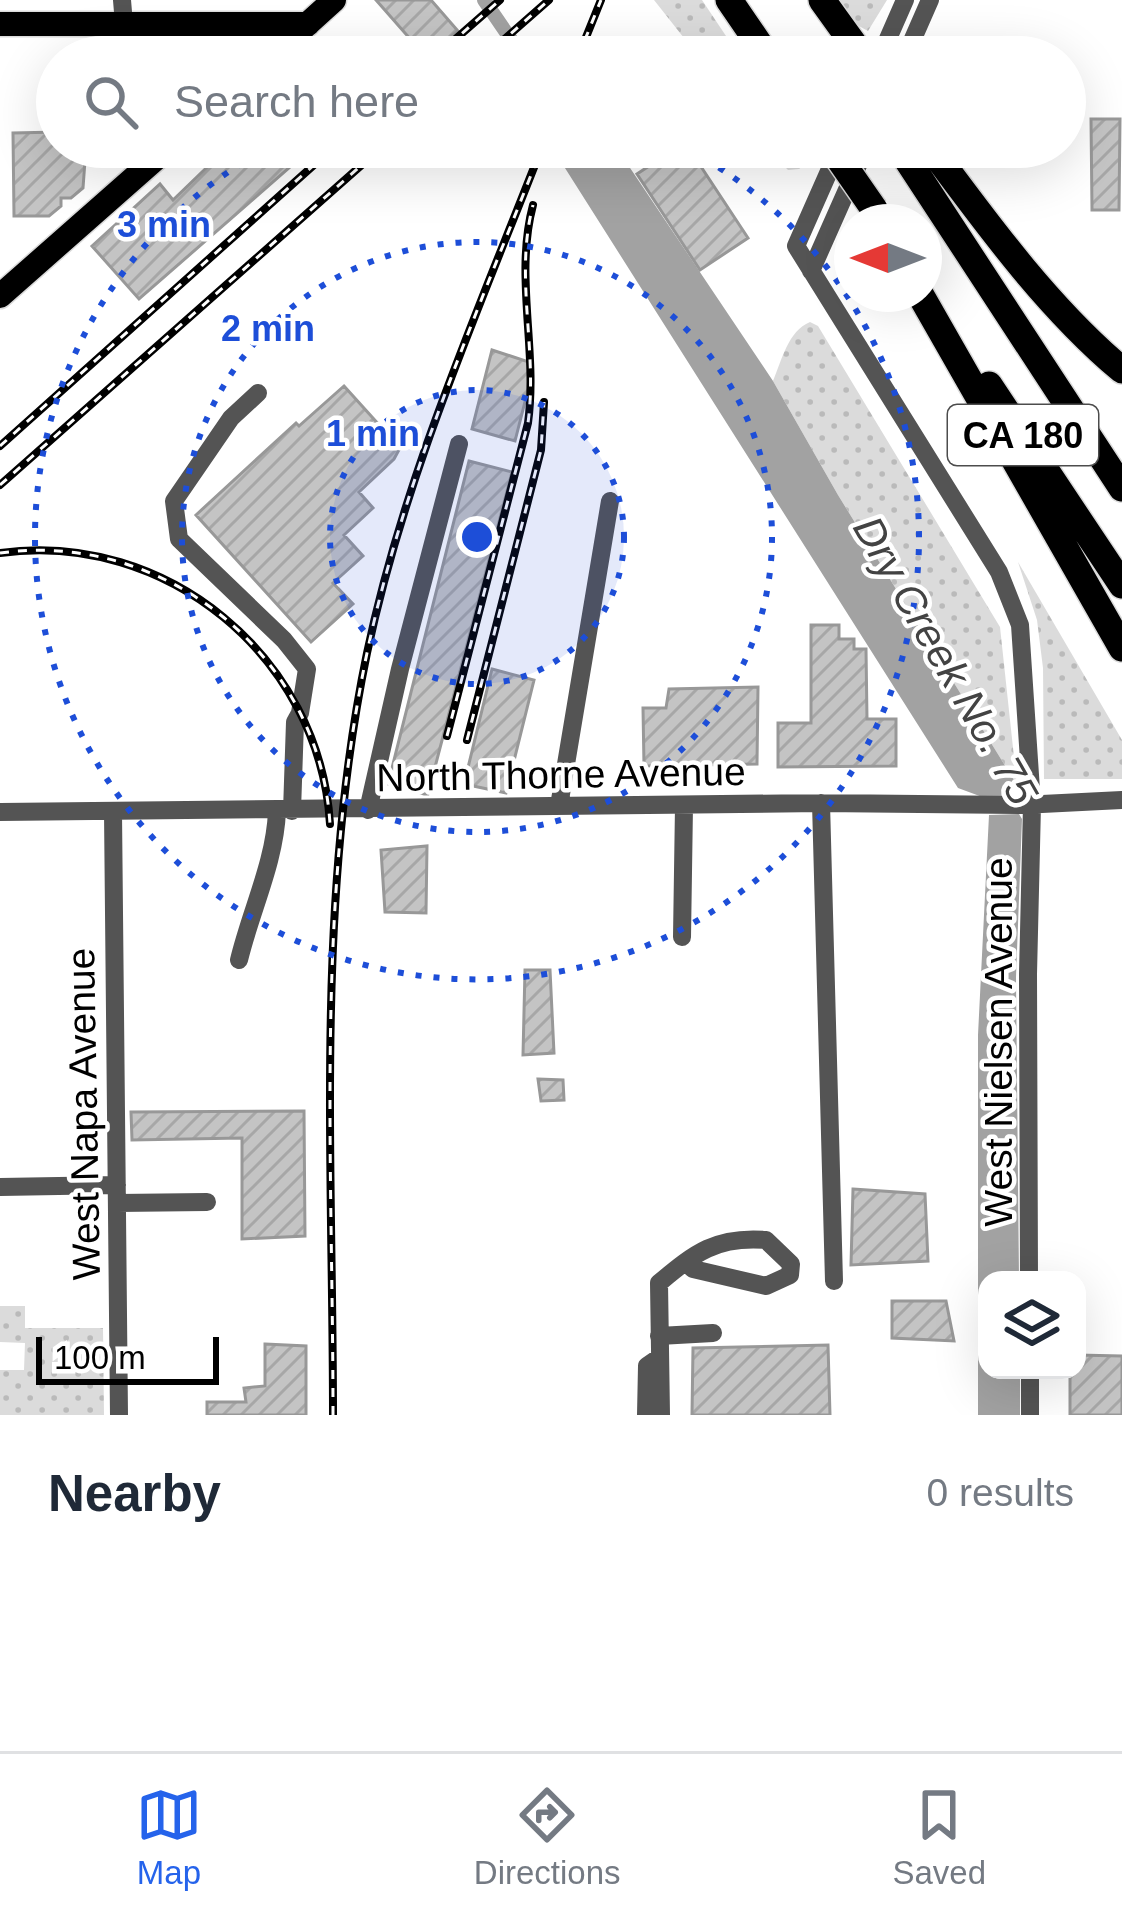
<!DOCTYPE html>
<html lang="en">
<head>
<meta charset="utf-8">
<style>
  body { margin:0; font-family:Helvetica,sans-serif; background:#f2f2f3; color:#1f2937 }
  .controls { position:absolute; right:36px; bottom:36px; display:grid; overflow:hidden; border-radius:24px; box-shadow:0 12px 48px #0002 }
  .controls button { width:108px; height:108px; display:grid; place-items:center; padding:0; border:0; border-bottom:3px solid #e0e1e3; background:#fff; color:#1f2937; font:60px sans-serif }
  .compass { position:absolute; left:834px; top:204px; width:108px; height:108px; border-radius:50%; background:#fff; box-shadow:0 12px 48px #0002; rotate:270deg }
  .scale { position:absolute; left:36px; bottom:30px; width:183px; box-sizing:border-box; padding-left:12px; border:6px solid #000; border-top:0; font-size:33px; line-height:42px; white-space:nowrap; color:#000; -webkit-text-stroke:9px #fff; paint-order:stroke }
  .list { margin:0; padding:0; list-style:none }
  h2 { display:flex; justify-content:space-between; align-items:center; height:156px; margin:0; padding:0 48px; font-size:51px }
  h2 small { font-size:39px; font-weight:400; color:#747a83 }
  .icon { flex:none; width:66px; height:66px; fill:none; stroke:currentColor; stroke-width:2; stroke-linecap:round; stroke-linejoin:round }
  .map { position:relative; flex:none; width:1122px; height:1415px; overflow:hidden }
  .search { position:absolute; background:#fff; box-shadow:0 12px 48px #0002; left:36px; right:36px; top:36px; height:132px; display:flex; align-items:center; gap:30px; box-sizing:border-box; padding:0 42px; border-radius:66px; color:#747a83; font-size:45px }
  .sheet { height:336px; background:#fff }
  nav { display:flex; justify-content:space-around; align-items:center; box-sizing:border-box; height:168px; border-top:3px solid #e0e1e3; background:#fff; font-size:33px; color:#747a83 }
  nav a { display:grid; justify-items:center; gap:6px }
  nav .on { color:#2563eb }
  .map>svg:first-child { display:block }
</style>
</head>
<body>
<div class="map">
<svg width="1122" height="1415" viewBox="0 0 1122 1415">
  <defs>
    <pattern id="grass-dots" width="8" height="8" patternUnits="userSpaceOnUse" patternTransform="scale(3)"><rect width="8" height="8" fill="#dbdbdb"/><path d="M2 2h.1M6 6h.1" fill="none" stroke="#bababa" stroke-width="1.8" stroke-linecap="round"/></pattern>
    <pattern id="building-hatch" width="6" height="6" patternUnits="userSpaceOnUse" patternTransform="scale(3)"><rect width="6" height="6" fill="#c4c4c4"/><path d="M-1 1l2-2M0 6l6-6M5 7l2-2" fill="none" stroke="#a7a7a7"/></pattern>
  </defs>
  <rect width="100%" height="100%" fill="#fff"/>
  <path fill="url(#grass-dots)" d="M654 0H702L740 57H699Z
    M839 0H887L868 31 857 25Z
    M766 147H802L811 160 799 169 788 170Z
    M810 322 818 326 1000 627 1017 785 838 495 773 381C782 360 788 331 810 322Z
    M1018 562 1122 740V779H1044L1043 668 1037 620Z
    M0 1306H25V1328H103L104 1415H0V1370H24L25 1343 0 1342Z"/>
  <path fill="#a2a2a2" d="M558 147H616L773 381 838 495 1017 785 1009 798H985L958 788 558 157Z
    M1019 814 1022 819 1016 977 1019 1280H987V1370H1020V1415H978V1035L989 815Z"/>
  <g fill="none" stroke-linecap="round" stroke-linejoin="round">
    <path stroke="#a2a2a2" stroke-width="14" d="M484 0 523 57"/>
  </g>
  <path fill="url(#building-hatch)" stroke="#989898" stroke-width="3" d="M376 0H431L458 31 426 57Z
    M98 45 152 47V57H98Z
    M205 46V57H179V47Z
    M1091 119H1120L1119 210H1092Z
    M57 132V147H86L83 188 71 198H61V206L49 216H14L13 133Z
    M228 147H302L306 153 139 299 92 246 160 184 173 200Z
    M678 147H688L748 238 700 270 637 174Z
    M492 350 529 362 530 382 515 441 472 429Z
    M344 386 400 448 394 459 359 492 373 508 344 535 363 556 333 583 353 604 311 642 196 515 296 423 299 426Z
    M469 461 512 472 428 794H424L388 784Z
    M811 625H839V639H854V649H866L867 719H896V766L778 767V723H811Z
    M492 669 534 680 506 793 464 784Z
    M758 687 757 764 644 766 643 708H666L669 689Z
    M427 846 426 913 385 912 381 850Z
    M525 970H550L554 1053 523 1055Z
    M538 1079 563 1080 564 1100 541 1101Z
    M304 1111 305 1236 242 1239V1138L132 1140 131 1112Z
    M853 1189 925 1194 928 1261 851 1265Z
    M892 1301H946L954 1341 892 1338Z
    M265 1344 306 1346V1415H207V1402H246L244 1388 265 1386Z
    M828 1345 830 1415H692L693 1348Z
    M1077 1355 1122 1356V1415H1070V1370H1077Z"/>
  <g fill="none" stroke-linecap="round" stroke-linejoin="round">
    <g stroke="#dbdbdb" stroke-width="27">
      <path id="major" d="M0 24H308
        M271 57 334 0
        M0 296 169 147"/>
    </g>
    <g stroke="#dbdbdb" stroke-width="30">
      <path id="highway" d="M729 0 768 57
        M822 0 863 57
        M899 147 1122 488
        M930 147C987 224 1048 308 1122 370
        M920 294 1122 648
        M989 385 1122 585"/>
    </g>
    <path stroke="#545454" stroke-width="18" d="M122 0 124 24
      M880 57 905 0
      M905 57 930 0
      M838 151 796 246 999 572 1020 625 1032 805 1028 974 1029 1280
      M811 271 866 147
      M258 393 231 418 174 501 179 539 284 640 307 669 300 713 295 722 292 811
      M821 803 834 1281
      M559 806 610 501
      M368 810 400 669 459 444
      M0 812 821 803 1022 805 1122 800
      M113 812 119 1415
      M682 937 684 806
      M239 960C251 910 275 862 277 811
      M0 1187 117 1185
      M117 1203 207 1202
      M659 1336 713 1333
      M1030 1370V1415
      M646 1415 647 1366 660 1357
      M661 1415 659 1283C695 1253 716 1236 766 1240L791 1264 790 1275 766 1286 693 1269 685 1262"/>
    <use href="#major" stroke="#000" stroke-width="24"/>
    <use href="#highway" stroke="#000" stroke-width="27"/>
    <g stroke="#000" stroke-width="8">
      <path id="rail" d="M435 57 500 0
        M484 57 549 0
        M578 57 601 0
        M0 446 334 147
        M0 485 382 147
        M0 553C166 530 320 657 330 824
        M447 736 528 423C538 350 514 277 533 205
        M467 740 541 450 544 402
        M333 1415C333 1162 315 903 367 653 404 477 477 314 542 147"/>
    </g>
    <use href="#rail" stroke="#fff" stroke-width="3" stroke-dasharray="9" stroke-linecap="butt"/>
    <g stroke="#dbdbdb" stroke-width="30" stroke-linecap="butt">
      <path id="highway-bridge" d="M831 147 874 209"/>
    </g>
    <use href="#highway-bridge" stroke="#000" stroke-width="27"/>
  </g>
  <circle cx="477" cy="537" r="147" fill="#1d4ed8" fill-opacity=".12"/>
  <g fill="none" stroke="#1d4ed8" stroke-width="6" stroke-dasharray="6 12">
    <circle cx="477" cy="537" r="147"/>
    <circle cx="477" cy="537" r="295"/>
    <path d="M688 149A442 442 0 1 1 266 149"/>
  </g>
  <g text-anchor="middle" stroke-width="9" stroke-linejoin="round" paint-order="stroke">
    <rect fill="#fff" stroke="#4c4c4c" stroke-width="3" x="948" y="405" width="150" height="60" rx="9"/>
    <g font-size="36" font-weight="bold" fill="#000">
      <text x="1023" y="448">CA 180</text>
    </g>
    <g font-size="39" fill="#000" stroke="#fff">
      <text transform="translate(561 774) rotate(-1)" y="14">North Thorne Avenue</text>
      <text transform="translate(998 1042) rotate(-90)" y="14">West Nielsen Avenue</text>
      <text transform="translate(83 1114) rotate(-91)" y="14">West Napa Avenue</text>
    </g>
    <g font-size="42" font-style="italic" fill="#434343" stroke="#fff">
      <text transform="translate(946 660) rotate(60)" y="15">Dry Creek No. 75</text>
    </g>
  </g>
  <circle cx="477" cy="537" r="18" fill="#1d4ed8" stroke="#fff" stroke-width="6"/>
  <g font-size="36" text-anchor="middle" font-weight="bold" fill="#1d4ed8" stroke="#fff" stroke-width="9" stroke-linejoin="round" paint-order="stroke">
    <text x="164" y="237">3 min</text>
    <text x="268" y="341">2 min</text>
    <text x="373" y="446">1 min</text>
  </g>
</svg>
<div class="controls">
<button><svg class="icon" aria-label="layers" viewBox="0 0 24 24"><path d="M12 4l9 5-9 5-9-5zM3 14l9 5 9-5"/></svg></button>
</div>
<svg class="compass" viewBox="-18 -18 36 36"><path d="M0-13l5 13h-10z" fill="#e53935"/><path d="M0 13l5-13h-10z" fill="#747a83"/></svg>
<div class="scale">100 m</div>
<div class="search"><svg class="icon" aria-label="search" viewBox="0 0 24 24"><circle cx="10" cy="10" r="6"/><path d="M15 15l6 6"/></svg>Search here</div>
</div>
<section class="sheet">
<h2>Nearby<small>0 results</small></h2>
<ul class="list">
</ul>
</section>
<nav>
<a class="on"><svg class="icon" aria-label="map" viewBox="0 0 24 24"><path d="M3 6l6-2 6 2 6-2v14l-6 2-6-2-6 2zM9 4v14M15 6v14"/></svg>Map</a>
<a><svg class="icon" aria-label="directions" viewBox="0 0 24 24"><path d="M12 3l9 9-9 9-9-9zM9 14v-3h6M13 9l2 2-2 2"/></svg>Directions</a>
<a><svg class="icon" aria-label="saved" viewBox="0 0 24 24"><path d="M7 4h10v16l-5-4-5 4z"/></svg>Saved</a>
</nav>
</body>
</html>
